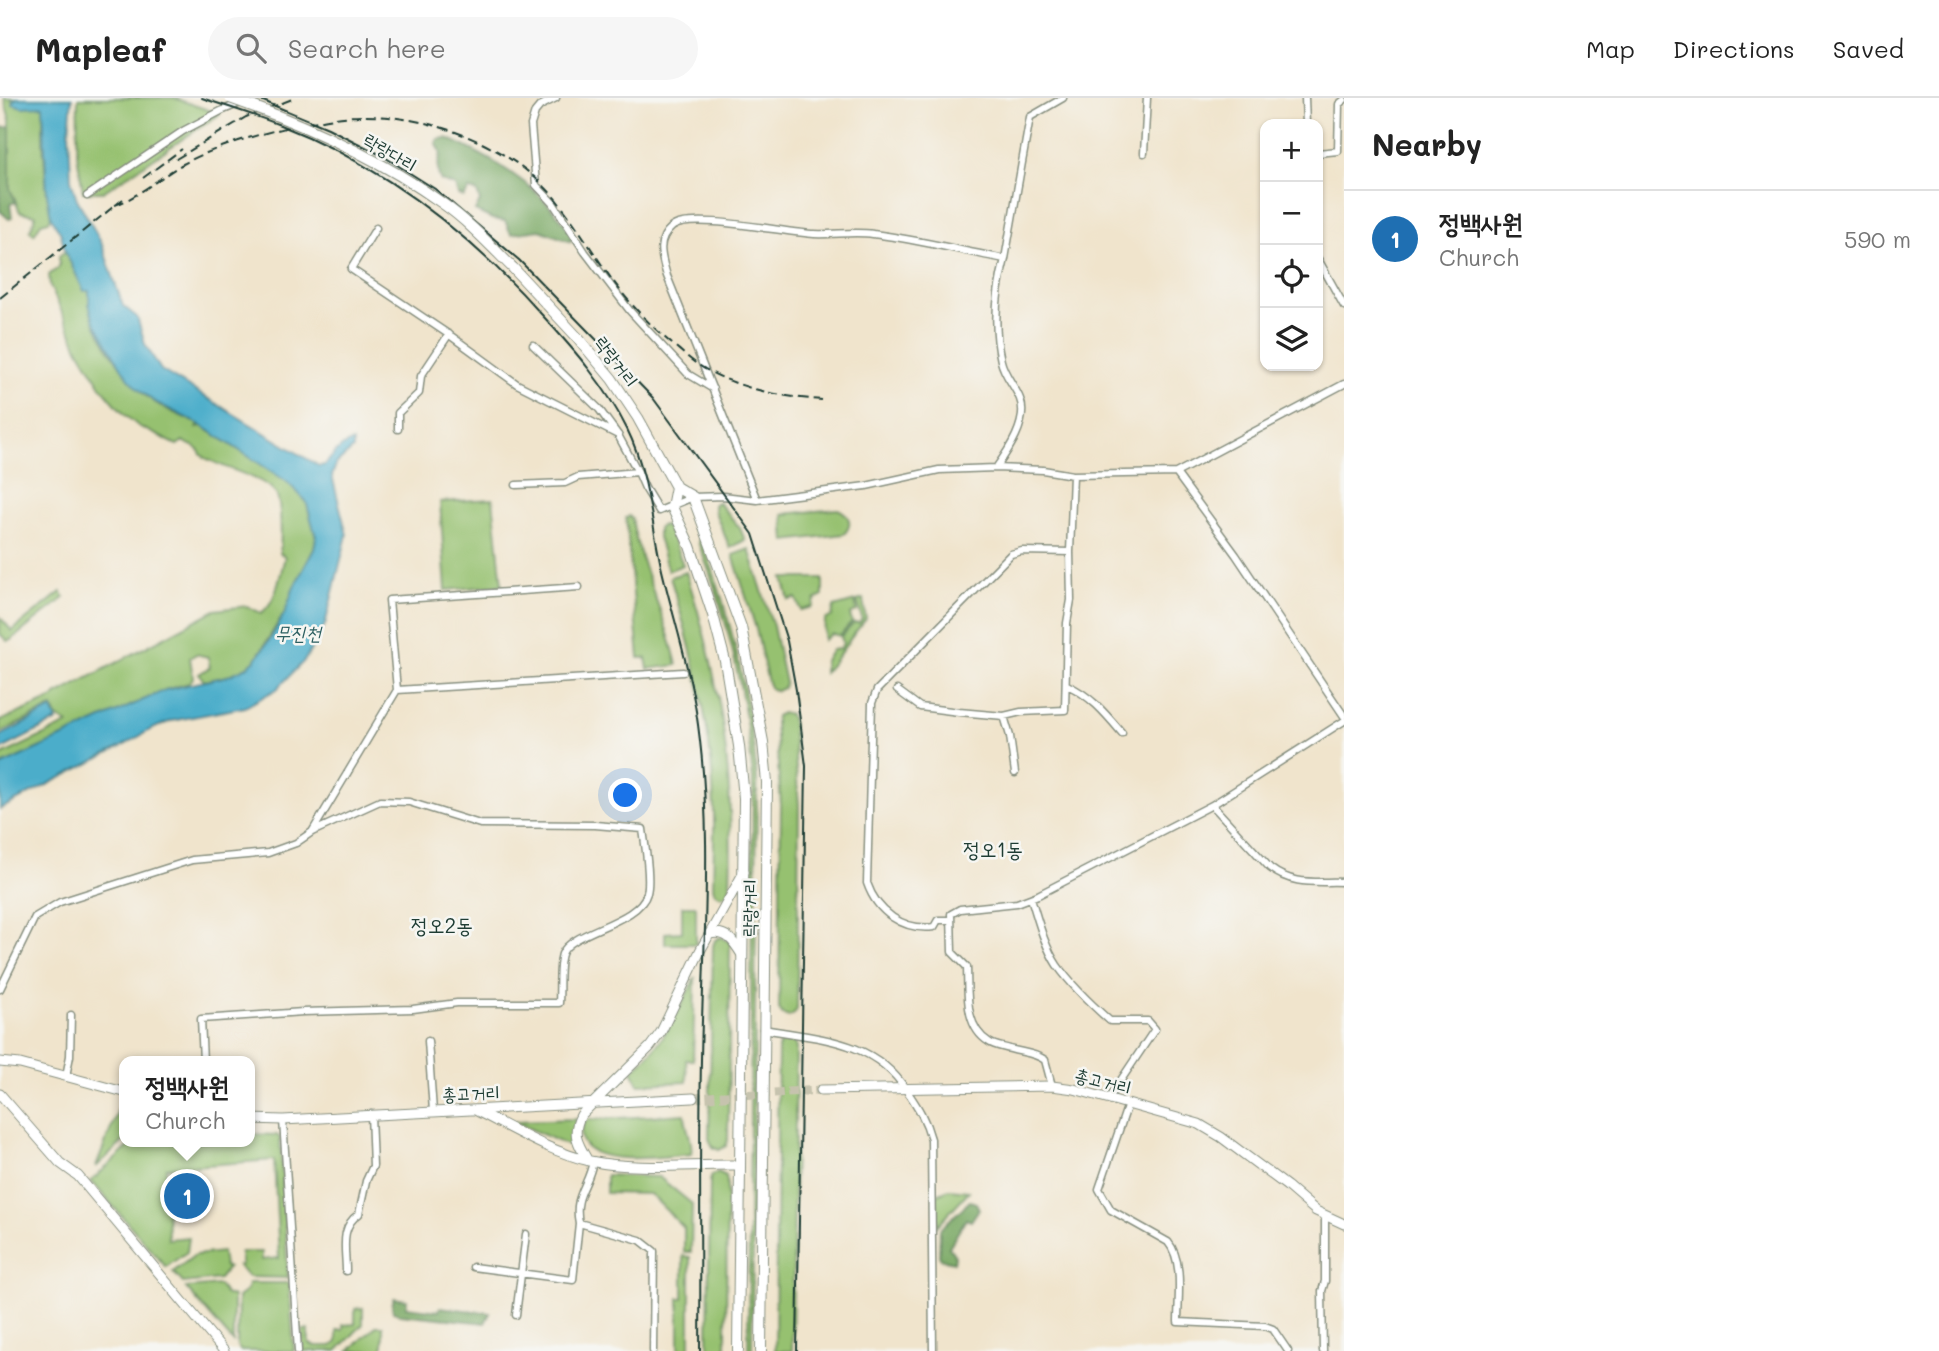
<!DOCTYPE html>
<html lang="en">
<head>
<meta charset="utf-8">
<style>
  body { margin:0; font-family:Mali,"Poor Story",sans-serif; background:#f6f6f6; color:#222 }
  .controls { position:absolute; right:21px; top:21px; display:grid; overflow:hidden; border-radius:14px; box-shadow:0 2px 5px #0004 }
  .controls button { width:63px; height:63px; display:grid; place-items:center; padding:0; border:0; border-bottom:2px solid #e0e0e0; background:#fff; color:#222; font:35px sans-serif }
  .you { position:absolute; left:626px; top:698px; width:24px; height:24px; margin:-18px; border:5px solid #fff; border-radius:50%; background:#1a73e8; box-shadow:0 0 0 10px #1a73e833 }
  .badge { display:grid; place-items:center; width:46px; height:46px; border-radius:50%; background:#1f6fb2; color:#fff; font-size:23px; font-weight:700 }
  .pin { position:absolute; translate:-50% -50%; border:4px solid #fff; box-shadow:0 2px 7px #0006 }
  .popup { position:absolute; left:119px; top:958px; width:136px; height:91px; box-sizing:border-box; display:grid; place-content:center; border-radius:14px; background:#fff; filter:drop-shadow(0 2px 5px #0005); font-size:23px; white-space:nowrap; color:#767676 }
  .popup b { font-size:26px; color:#222 }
  .popup::after { content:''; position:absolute; left:50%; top:100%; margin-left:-14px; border:14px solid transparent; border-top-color:#fff }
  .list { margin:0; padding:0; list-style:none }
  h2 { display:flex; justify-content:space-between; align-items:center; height:91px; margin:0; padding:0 28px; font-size:30px }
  h2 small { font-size:23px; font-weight:400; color:#767676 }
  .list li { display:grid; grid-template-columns:46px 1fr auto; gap:21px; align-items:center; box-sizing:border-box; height:98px; padding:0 28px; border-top:2px solid #e0e0e0 }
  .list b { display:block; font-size:26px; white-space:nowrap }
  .list p { margin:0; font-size:23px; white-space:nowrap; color:#767676 }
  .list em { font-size:23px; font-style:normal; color:#767676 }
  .icon { flex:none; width:38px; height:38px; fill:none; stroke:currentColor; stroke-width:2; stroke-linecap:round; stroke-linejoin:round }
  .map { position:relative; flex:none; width:1344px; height:1253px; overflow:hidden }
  header { display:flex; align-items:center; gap:42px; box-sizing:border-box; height:98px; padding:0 35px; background:#fff; border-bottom:2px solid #e0e0e0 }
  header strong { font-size:33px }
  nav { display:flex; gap:38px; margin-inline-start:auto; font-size:24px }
  .search { width:490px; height:63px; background:#f6f6f6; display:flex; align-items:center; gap:18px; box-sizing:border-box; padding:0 24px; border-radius:38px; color:#767676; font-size:26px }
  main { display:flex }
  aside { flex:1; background:#fff }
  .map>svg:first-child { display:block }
</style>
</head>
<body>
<header>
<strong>Mapleaf</strong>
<div class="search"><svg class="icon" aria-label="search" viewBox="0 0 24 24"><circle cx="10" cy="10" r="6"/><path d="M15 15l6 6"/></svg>Search here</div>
<nav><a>Map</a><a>Directions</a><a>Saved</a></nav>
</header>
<main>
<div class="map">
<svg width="1344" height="1253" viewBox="0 0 1344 1253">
  <rect width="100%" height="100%" fill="#f6f6f2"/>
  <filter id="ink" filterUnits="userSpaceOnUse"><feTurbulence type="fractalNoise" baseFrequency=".0143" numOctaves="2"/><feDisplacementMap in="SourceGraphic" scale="14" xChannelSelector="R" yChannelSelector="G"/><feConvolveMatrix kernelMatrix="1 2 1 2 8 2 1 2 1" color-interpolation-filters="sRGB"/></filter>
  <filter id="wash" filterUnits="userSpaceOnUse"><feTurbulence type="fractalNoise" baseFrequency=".00686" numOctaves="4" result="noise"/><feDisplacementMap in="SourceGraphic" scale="28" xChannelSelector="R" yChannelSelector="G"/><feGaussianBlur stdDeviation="1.57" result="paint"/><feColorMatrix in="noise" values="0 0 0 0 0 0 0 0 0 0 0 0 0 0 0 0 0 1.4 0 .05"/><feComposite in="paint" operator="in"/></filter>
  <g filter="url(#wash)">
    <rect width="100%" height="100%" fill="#f0e4cc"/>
    <path fill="#96c16f" stroke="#5a7f52" stroke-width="2" d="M4 0H18L13 2 43 8V44L47 96 51 119 49 123 41 125 34 136 30 133 36 117 20 114 10 91V22Z
      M78 0H174L220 16 103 94H83L77 56Z
      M65 153 84 192 89 193C90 203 90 211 93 220 101 243 131 287 150 301 164 312 183 319 199 326L197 330 201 328 286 382 306 403 316 439 314 451 294 489 285 514 255 562 247 569 228 578 204 583 199 576 210 569 208 559 196 556 190 560 193 580 189 585 165 592 0 668V658L68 626 58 620 52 609 0 635V623L54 600 56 597 215 512 247 508 261 515C277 504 280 476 285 459L280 455C281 442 282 408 276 396 268 380 220 370 204 359 196 353 205 358 197 351 194 348 187 346 183 343L177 347 138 328 124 316 102 290 79 252 50 188 49 177 59 169V158Z
      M493 401 502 487 446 492 440 404Z
      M718 404 740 430 745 442 730 450 714 412V406Z
      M838 411C850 416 853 427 844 436L785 443 783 416Z
      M629 418 632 421C640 471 666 518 677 567L648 571 646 560H639L626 420Z
      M663 427 669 432 683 467 668 473 658 439V430Z
      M699 441H702C731 519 750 598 757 681L752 1253H748L753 681C746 600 729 520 698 444Z
      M749 451 773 528 785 585 783 590 777 593 771 591 768 585 756 531 733 457Z
      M686 474C722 585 734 674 730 790L727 796 722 798 715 795 713 790C714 742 716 694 709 646 702 589 687 534 670 479Z
      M783 480H823V498L815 502 813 509 801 512 796 500 789 502Z
      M61 494 65 499 11 542 7 543 0 536V519L12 533Z
      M863 501 866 521C851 538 840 558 824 575V564L832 552 840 551 843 545 841 539 854 525H859L862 521 857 503Z
      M855 503 857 513 850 517 852 524 840 538 832 536 824 542 825 522 832 518 834 509Z
      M782 615 789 616 792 622 799 707 797 911 794 916 789 919 783 917 779 911 781 707 775 625 776 618Z
      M682 808H696V846H665V835L682 834Z
      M721 839 730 844V848L728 1042 726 1048 719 1052 713 1049 709 1041 713 848 715 842Z
      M695 879 693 962H686L687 984 639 986 632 973C663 947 678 915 695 879Z
      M789 941 794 944 796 950 792 1253H775L778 950 782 942Z
      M119 1010 124 1011V1043L96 1069Z
      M685 1016C685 1031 694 1043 691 1056 668 1058 592 1070 582 1042 580 1035 582 1028 586 1022Z
      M576 1021 573 1050 515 1024 516 1023Z
      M250 1036 277 1037 280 1040 288 1180 248 1179 238 1168 241 1167 240 1154H262V1162L279 1160 274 1062 166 1070 168 1141 189 1139 187 1154 166 1169 91 1083 134 1044H250Z
      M718 1074 726 1078 727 1084 726 1253H708L710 1083 712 1077Z
      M606 1077 659 1079 692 1106 691 1154H684V1130L650 1096 606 1095Z
      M949 1091 969 1093 937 1128V1096Z
      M222 1154 224 1168 228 1170 219 1181 183 1185 173 1174 195 1157Z
      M683 1158 690 1159V1253H679V1200H683Z
      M249 1185H289L294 1253H241L237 1248 238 1199 246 1193Z
      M219 1187 225 1196 233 1199V1244L186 1190Z
      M363 1210V1226L337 1253H303L302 1232H308L309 1245 314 1248H332L337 1244V1232H343V1227L355 1226V1211Z
      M376 1228H383V1253H349Z"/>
    <path fill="#78a762" stroke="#4c724b" stroke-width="2" d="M10 29V91L16 104 10 106 12 120 9 121 0 113V30Z
      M447 40C491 60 530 82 560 120 566 128 573 134 571 144L540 132 511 136 505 123 492 121 475 113 480 103 477 94 469 92 464 99 458 97 455 88 441 83C435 72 439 66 441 54L436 45 438 41Z
      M970 1103 976 1105 979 1111 971 1123 966 1121 949 1149 955 1158 954 1164 941 1161 939 1158 940 1131Z
      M394 1200 407 1202 406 1209 439 1213 440 1209 490 1215 485 1225 400 1216 393 1214 392 1207Z"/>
    <path fill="#4badca" stroke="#35757f" stroke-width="2" d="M18 0H72L69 34 71 82 77 101 101 144 123 208 137 219 145 246 161 272 319 368 325 367C332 358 341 346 353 344V351L336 366 332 378 347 437 325 527 305 562 277 591 245 609 171 623 150 632 121 649 0 711V668L165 592 228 578 247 569 255 562 270 541 285 514 294 489 314 451 316 439 306 403 286 383 199 326 153 303 135 288 122 271 94 223 89 206V193H84L82 189 65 153 61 136 51 119 47 96 43 8 22 9 13 6V2Z
      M52 611 57 623 0 652V638Z"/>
  </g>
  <g filter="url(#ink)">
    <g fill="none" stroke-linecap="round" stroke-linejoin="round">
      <path stroke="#c6c3ae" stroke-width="9" stroke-dasharray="9 4.5" stroke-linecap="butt" d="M693 1000 821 992"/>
      <g stroke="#889080" stroke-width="9">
        <path id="street" d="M556 0 540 8 535 14 531 27 536 87 553 105 585 154 630 213 688 276 713 291
          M1305 0 1306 26
          M1144 55 1147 0
          M1318 55 1338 53 1339 6 1344 2
          M87 98 183 33 221 13 252 0
          M376 130 351 171 451 238 517 286 618 337
          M1318 161 1344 208
          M533 247 599 311 618 337 638 374
          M398 331V315L419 295 421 278 449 236
          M996 370C1008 353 1029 323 1020 301 1015 288 1004 277 1001 263 993 229 996 194 1005 161
          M1176 375 1236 457 1344 618
          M516 387 565 385 578 379 638 374 645 390 659 413 693 399 723 398 757 402 866 388 939 372 996 370 1043 372 1073 377 1176 375 1344 286
          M757 402 667 178C662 160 655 143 672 129 691 114 786 135 814 136 834 137 854 133 873 136 917 141 961 153 1005 161L1030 19 1063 0
          M1067 587C1091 598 1105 615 1122 635
          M397 592 683 574
          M897 592 920 609 959 614 1004 618 1021 614 1065 612 1067 525 1071 502 1070 454
          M1004 618 1010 638 1015 675
          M1212 707 1344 623
          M1031 800C1038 822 1044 847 1057 867 1071 887 1092 907 1110 923H1148L1155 931 1109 1000
          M950 822H938L934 829C903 833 877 814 867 785L872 605 877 592 1011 456 1022 453 1070 454 1073 377
          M0 891 35 819 60 804 192 762 268 755 296 745 312 734 397 592 389 502 579 489
          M763 931C819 941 874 941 907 993 918 1009 926 1022 931 1041L933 1253
          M428 943 433 1013
          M203 963 201 921 303 914 413 911 457 905H559C560 892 558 868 562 856 570 833 639 825 647 795 651 780 645 748 643 731L595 727 480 726 409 704 380 703 312 734
          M66 978 70 958 71 917
          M1052 988 1045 962C1033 954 1023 955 1010 951 1004 949 994 948 989 944 964 929 968 894 967 869L952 854 951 816 960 811 1017 805 1038 797 1212 707 1270 770C1293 788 1316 783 1344 784
          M1128 1006 1099 1091 1111 1112 1168 1144C1184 1163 1178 1200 1178 1224L1265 1228 1273 1231 1288 1253
          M283 1022 298 1253
          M593 1063C589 1088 573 1097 579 1125L640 1142 654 1153 653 1253
          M473 1169 573 1182 579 1125
          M346 1173C346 1152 339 1129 359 1116L366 1083 373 1068 371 1016
          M516 1217 526 1136
          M1323 1253 1322 1193 1325 1183V1118"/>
      </g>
      <g stroke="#889080" stroke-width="11">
        <path id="secondary" d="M710 836C727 832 734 844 742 857
          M0 964 20 966 124 994
          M821 992 1052 988 1074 991 1199 1026 1221 1039 1287 1088 1316 1113 1344 1126
          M0 996 60 1065 78 1078 224 1253
          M477 1013C511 1030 552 1055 590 1063 638 1073 691 1066 740 1067
          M250 1021 283 1022 693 1000
          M588 1063C578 1046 571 1036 581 1017L650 949 661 934 700 853 744 774"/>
      </g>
      <g stroke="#889080" stroke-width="12">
        <path id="primary" d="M513 170 578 240 612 281 638 320 676 389 693 399 741 529 763 644 767 684 761 1253
          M676 389 672 409 690 448 713 517 725 563 739 648 744 700 738 1253"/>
      </g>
      <use href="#street" stroke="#fff" stroke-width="6"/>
      <use href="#secondary" stroke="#fff" stroke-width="9"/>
      <use href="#primary" stroke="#fff" stroke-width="10"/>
      <path stroke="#1f3d34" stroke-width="2" d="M202 0C228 9 255 17 280 27 383 67 470 136 543 218 575 253 606 288 627 331 648 373 651 422 661 468 672 516 688 563 696 613 714 728 703 846 701 962 699 1059 701 1156 700 1253
        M256 0 328 30 383 58 435 91 519 162 653 300 753 436 787 543 796 592 806 668 797 1253"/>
      <path stroke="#1f3d34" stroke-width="2" stroke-dasharray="10 5" stroke-linecap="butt" d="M176 61 246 19 295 0
        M143 80 182 51
        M115 107C135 101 163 77 183 66 224 44 289 27 335 20 412 9 510 42 559 105 579 130 595 158 613 183 630 206 650 227 671 245 682 254 692 264 705 271 740 291 782 299 822 302
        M0 200 123 101"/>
      <g stroke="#889080" stroke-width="12" stroke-linecap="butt">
        <path id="primary-bridge" d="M230 0C304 26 378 59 442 105 468 123 491 148 513 170"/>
      </g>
      <use href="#primary-bridge" stroke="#fff" stroke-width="10"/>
    </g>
  </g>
  <g text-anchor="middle" stroke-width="5" stroke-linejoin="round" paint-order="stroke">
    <g font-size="18" fill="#1f3d34" stroke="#f6f6f2">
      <text transform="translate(390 55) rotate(30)" y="6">락랑다리</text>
      <text transform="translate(616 264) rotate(53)" y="6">락랑거리</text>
      <text transform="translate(750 810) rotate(-89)" y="6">락랑거리</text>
      <text transform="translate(1103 984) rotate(14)" y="6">총고거리</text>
      <text transform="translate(471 996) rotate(-2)" y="6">총고거리</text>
    </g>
    <g font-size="19" font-style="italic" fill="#2c5f61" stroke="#f6f6f2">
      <text x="298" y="542">무진천</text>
    </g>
    <g font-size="21" fill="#1f3d34" stroke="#f6f6f2">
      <text x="993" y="759">정오1동</text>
      <text x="442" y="835">정오2동</text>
    </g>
  </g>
</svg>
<div class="controls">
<button>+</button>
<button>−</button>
<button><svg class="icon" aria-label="locate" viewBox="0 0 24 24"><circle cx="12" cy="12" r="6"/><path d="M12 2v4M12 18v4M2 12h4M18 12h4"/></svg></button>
<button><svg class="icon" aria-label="layers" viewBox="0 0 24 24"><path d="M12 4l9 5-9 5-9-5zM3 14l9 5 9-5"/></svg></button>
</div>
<div class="you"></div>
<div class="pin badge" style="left:187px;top:1098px">1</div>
<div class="popup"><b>정백사원</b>Church</div>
</div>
<aside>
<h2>Nearby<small></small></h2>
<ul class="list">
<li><span class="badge">1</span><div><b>정백사원</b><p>Church</p></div><em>590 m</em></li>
</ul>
</aside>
</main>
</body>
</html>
